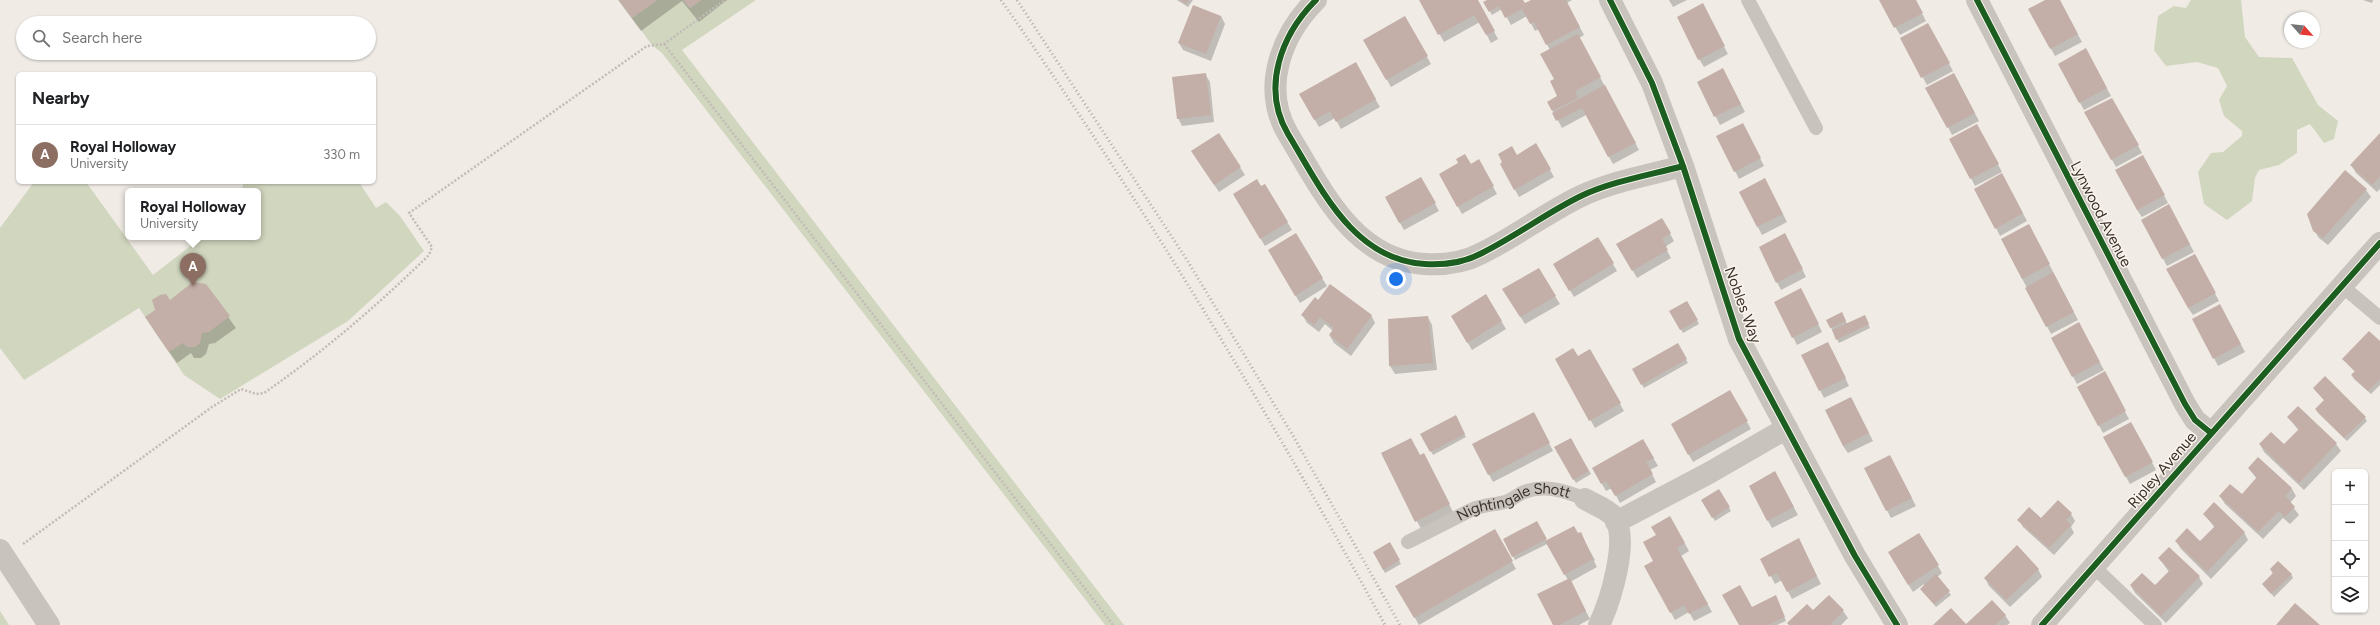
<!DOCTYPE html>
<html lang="en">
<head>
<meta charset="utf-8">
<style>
  body { margin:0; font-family:Figtree,sans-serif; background:#f2f2f2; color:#202124 }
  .controls { position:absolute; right:12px; bottom:12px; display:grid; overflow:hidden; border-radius:6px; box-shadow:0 1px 3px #0004 }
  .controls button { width:36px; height:36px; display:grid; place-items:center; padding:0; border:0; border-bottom:1px solid #e0e0e0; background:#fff; color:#202124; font:20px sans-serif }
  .compass { position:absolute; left:2284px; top:12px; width:36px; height:36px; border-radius:50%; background:#fff; box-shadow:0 1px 3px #0004; rotate:117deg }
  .you { position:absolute; left:1396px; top:279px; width:14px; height:14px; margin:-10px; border:3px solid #fff; border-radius:50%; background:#1a73e8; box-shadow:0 0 0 6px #1a73e833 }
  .badge { display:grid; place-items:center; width:26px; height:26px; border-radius:50%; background:#db2777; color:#fff; font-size:13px; font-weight:700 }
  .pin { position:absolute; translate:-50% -33px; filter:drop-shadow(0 1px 2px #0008) }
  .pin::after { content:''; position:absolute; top:21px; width:14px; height:12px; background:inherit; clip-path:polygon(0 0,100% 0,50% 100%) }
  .popup { position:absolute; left:125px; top:188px; width:136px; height:52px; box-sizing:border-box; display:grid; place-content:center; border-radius:6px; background:#fff; filter:drop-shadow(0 1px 3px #0005); font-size:13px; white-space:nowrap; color:#757577 }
  .popup b { font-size:15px; color:#202124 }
  .popup::after { content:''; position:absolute; left:50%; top:100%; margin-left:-8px; border:8px solid transparent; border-top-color:#fff }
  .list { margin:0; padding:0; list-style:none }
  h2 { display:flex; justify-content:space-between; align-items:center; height:52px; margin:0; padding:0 16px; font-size:17px }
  h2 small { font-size:13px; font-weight:400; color:#757577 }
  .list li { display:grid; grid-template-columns:26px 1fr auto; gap:12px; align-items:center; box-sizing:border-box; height:60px; padding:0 16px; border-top:1px solid #e0e0e0 }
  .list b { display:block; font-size:15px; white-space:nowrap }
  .list p { margin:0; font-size:13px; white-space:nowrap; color:#757577 }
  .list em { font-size:13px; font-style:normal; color:#757577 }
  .icon { flex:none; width:22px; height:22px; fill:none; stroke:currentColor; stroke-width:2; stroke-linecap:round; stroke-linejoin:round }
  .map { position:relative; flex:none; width:2380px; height:625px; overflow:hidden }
  .search { position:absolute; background:#fff; box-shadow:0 1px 3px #0004; left:16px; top:16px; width:360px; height:44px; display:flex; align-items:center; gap:10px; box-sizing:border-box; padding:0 14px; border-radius:22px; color:#757577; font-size:15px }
  .panel { position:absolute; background:#fff; box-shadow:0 1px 3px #0004; left:16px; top:72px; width:360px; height:112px; border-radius:6px }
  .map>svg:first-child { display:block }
</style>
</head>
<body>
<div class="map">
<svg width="2380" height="625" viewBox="0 0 2380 625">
  <rect width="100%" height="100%" fill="#f0ebe5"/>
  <path fill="#d1d6bf" d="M657 0H683L690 8 701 0H756L682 50 1124 625H1105L662 53 652 45 632 18Z
    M2191 0H2241L2245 37 2259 57 2292 58 2318 105 2338 121 2334 139 2324 143 2310 124 2297 130V153L2279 165 2259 170 2255 178 2252 201 2227 220 2204 204 2198 172 2211 153 2223 152 2242 136V131L2224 116 2219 100 2227 86 2218 68 2197 62 2166 66 2154 50 2158 16 2174 6 2186 8Z
    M34 182H86L153 275 202 237H258V191H241L244 182H359L376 208 386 202 400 216 424 251 348 321 220 399 184 375 139 308 24 380 0 348V228Z
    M0 611 9 625H0Z"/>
  <path fill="#0003" d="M618 0H727L699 22 682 1 641 31Z
    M1177 0H1193L1188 7Z
    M1420 0H1477L1498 39 1491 43 1480 22 1444 42Z
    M1489 0H1522L1525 4 1533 0H1572L1567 3 1584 35 1579 38 1639 150 1613 164 1586 115 1562 128 1548 102 1559 96 1550 50 1539 29 1535 31 1527 16 1511 25 1502 9 1492 15 1485 2Z
    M1669 0H1687L1673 7Z
    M1880 0H1915L1926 21 1900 35Z
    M2047 0H2059L2082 42 2055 56 2030 9Z
    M2363 0H2373L2372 3Z
    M1706 12 1728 54 1704 67 1699 59Z
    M1221 16 1225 24 1211 61 1183 50 1179 43Z
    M1404 17 1431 64 1391 87 1365 40Z
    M1932 32 1953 71 1927 85 1901 38Z
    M2090 57 2111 96 2084 110 2059 64Z
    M1355 64 1380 107 1341 129 1335 118 1319 127 1300 94Z
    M1205 74 1210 82 1214 122 1182 126 1178 118Z
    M1727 77 1745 112 1720 125 1698 82Z
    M1958 82 1979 121 1952 135 1948 127Z
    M2112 99 2142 153 2116 167 2086 113Z
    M1747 132 1764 166 1739 179 1735 171Z
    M1981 133 2002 172 1975 186 1971 178Z
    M1218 134 1245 175 1219 192 1197 159Z
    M2380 134V189L2377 192 2356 173 2352 166Z
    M1536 145 1554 177 1519 197 1501 164Z
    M1479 161 1497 194 1462 214 1440 175Z
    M2147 164 2168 203 2142 217 2137 210Z
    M1421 178 1439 211 1404 230 1386 198Z
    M2006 182 2027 221 2000 236 1996 228Z
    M1265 185 1292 230 1265 246 1234 195Z
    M1769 187 1787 222 1762 235 1740 192Z
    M2366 190 2371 197 2328 245 2319 238 2314 230Z
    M2173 213 2194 252 2167 266 2142 220Z
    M1662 219 1674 241 1665 247 1671 258 1637 278 1618 244Z
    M2033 233 2078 320 2051 334 2002 240Z
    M1295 235 1327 286 1300 303 1269 251Z
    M1598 238 1617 271 1574 297 1554 264Z
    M1789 242 1806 277 1781 290 1777 282Z
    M2198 262 2219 301 2193 315 2188 308Z
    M205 285 236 328 215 343 209 344 206 354 201 358H194L191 353 177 363 153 329 170 301Z
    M1486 295 1506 329 1472 350 1452 316Z
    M1555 296 1560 304 1525 324 1508 297Z
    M1805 297 1822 332 1797 345 1793 337Z
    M1318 301 1371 315 1375 323 1351 356 1334 343 1330 336 1333 331 1325 324 1319 332 1307 323 1303 316Z
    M1687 302 1699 324 1683 333 1671 312Z
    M1842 313 1847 324 1866 319 1870 328 1839 343 1827 320Z
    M2224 313 2245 352 2218 366 2214 358Z
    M1428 317 1432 325 1437 370 1395 374 1390 366 1389 320Z
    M2083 331 2104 370 2077 384 2052 338Z
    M2380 342V385L2371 394 2354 379 2352 375 2355 372 2343 359Z
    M1678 345 1688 363 1644 388 1633 370Z
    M1832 350 1849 386 1824 398 1820 390Z
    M1590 351 1624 411 1595 428 1556 359 1577 357Z
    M2108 380 2129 419 2103 433 2078 387Z
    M2314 389 2365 418 2367 421 2347 441 2318 413 2316 409 2325 401Z
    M1730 392 1751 429 1693 462 1672 425Z
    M1851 398 1873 441 1848 453 1843 446Z
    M2298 407 2336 444 2341 451 2304 490 2264 452 2260 444 2284 446 2299 431 2288 417Z
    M1455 417 1466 437 1433 455 1422 434Z
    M1537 420 1553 451 1493 482 1473 445Z
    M2135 431 2156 470 2130 484 2104 438Z
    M1570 439 1591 474 1576 483 1555 447Z
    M1643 440 1658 466 1650 470 1656 482 1620 503 1612 488 1606 491 1593 468Z
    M1382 454 1428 462 1453 512 1421 529Z
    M2258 458 2292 489 2296 496 2290 503 2299 515 2290 524 2283 518 2263 539 2225 504 2220 496H2242L2257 479 2249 469Z
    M1894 464 1916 506 1891 518 1865 469Z
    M1779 480 1798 515 1772 528 1768 521Z
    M1719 491 1731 511 1715 521 1703 501Z
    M2071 514 2075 521 2071 527 2074 533 2054 555 2023 527 2019 520 2041 519Z
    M2204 514 2244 532 2248 540 2211 579 2181 549 2176 541 2200 542 2215 528Z
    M1670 517 1689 551 1681 556 1712 612 1694 621 1689 612 1675 620 1645 566 1655 561 1657 536Z
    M1537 523 1547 542 1580 533 1595 560 1594 561 1597 567 1570 582 1590 619 1579 625H1554L1568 580 1547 544 1515 560 1504 540Z
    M1494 530 1516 569 1419 625 1397 586Z
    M1390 544 1401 564 1385 573 1374 553Z
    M1802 547 1821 584 1792 599 1782 580 1775 584 1762 559Z
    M2159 558 2199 577 2203 584 2166 623 2135 593 2131 586 2155 587 2169 572Z
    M1893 560 1938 566 1942 573 1937 577 1951 595 1936 607 1923 592 1924 584 1913 592Z
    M2038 569 2042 577 2010 607 1989 586 1985 578Z
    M2271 570 2291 574 2293 578 2274 597 2263 584 2273 574Z
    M1777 600 1786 621 1777 625H1740Z
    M1843 611 1848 618 1841 625H1789L1813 612Z
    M2005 615 2010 623 2007 625H1967Z"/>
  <path fill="#c3afa7" d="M619 0H657L632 18Z
    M683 0H701L690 8Z
    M1180 0H1189L1186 4Z
    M1419 0H1478L1495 31 1486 35 1474 15 1438 35Z
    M1487 0H1523L1525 3 1531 0H1566L1580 27 1546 45 1534 22 1530 24 1522 9 1505 18 1499 6 1489 12 1483 2Z
    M1879 0H1916L1923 13 1894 28Z
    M2045 0H2060L2078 34 2050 49 2028 9Z
    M1703 3 1725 46 1698 60 1677 17Z
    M1193 5 1221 16 1206 54 1178 43Z
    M1405 16 1428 56 1386 80 1363 40Z
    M1928 23 1950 63 1921 78 1900 38Z
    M1578 34 1601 77 1575 91 1578 98 1552 111 1547 102 1557 96 1550 81 1554 79 1540 54Z
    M2086 48 2107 88 2079 103 2058 64Z
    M1356 62 1376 99 1336 122 1330 111 1314 120 1299 94Z
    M1723 68 1741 104 1714 117 1697 82Z
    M1206 73 1211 115 1177 119 1172 77Z
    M1954 73 1975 113 1947 128 1925 88Z
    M1605 85 1636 143 1608 157 1582 108 1556 121 1552 113Z
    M2112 98 2139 145 2111 160 2084 112Z
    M1743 123 1761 158 1734 172 1716 136Z
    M1977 124 1999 164 1970 179 1949 139Z
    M1219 133 1241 167 1214 185 1191 151Z
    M2380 133V176L2372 185 2350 165Z
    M1536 143 1551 169 1514 190 1500 164 1502 162 1498 154 1512 146 1517 155Z
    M1465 154 1471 164 1479 159 1494 186 1457 207 1439 174 1458 163 1456 159Z
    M2143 155 2165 195 2137 210 2115 170Z
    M2345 170 2367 189 2323 238 2313 231 2307 214Z
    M2002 173 2023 213 1995 229 1974 189Z
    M1421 177 1436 203 1399 223 1385 197Z
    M1765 178 1783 214 1757 227 1739 192Z
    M1257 179 1261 186 1265 184 1288 222 1260 239 1233 194Z
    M2169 204 2190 244 2162 259 2141 220Z
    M1662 218 1671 233 1662 239 1668 250 1632 271 1616 244Z
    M2029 224 2050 264 2022 279 2001 239Z
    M1296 233 1323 278 1295 296 1268 250Z
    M1785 233 1803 269 1776 283 1759 247Z
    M1598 237 1614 263 1569 291 1553 264Z
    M2195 254 2216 293 2188 308 2166 269Z
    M1539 268 1556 296 1520 317 1502 289Z
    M2053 272 2074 312 2046 327 2025 288Z
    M193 282 206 284 230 316 209 332 202 333 200 343 195 347H187L183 343 169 352 145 317 155 310 152 300 160 295 166 294 170 300Z
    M1330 284 1372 315 1347 349 1329 335 1334 328 1320 317 1314 325 1301 315 1315 297 1318 300Z
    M1801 288 1819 324 1792 338 1774 302Z
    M1486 294 1502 321 1467 343 1451 316Z
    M1687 301 1698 320 1680 330 1669 311Z
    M2220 304 2241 344 2213 359 2192 319Z
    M1842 312 1846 321 1830 328 1826 320Z
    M1865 315 1869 324 1836 340 1832 330Z
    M1428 316 1433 363 1389 366 1388 319Z
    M2079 322 2100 362 2072 377 2051 338Z
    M2369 331 2380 341V379L2368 391 2351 375 2355 371 2342 359Z
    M1828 342 1846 378 1819 391 1801 355Z
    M1678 343 1687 359 1641 385 1632 369Z
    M1573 348 1578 356 1590 349 1621 403 1589 421 1555 359Z
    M2105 371 2126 411 2098 426 2077 387Z
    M2325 376 2366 417 2344 438 2315 409 2324 400 2313 388Z
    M1730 390 1748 421 1688 455 1671 424Z
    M1851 397 1869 433 1843 446 1825 410Z
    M2298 406 2337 443 2299 483 2259 444 2271 432 2284 444 2299 429 2287 417Z
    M1534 412 1550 443 1488 475 1472 444Z
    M1456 415 1465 434 1430 452 1420 434Z
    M2131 422 2153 462 2125 477 2103 437Z
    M1411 438 1420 455 1424 453 1450 504 1415 522 1381 453Z
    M1571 438 1589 471 1573 480 1554 447Z
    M1643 439 1654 458 1646 462 1653 474 1615 496 1606 481 1601 484 1592 468Z
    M1890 455 1912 498 1886 511 1864 468Z
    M2258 457 2292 488 2285 496 2295 507 2285 517 2279 511 2258 532 2219 496 2230 484 2242 494 2257 477 2248 468Z
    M1775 471 1794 507 1767 521 1749 486Z
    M1719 489 1730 507 1712 518 1701 500Z
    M2058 500 2072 513 2066 520 2071 525 2049 548 2017 520 2029 507 2041 518Z
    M2214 502 2245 532 2207 572 2175 541 2187 528 2200 541 2215 526 2203 514Z
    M1670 516 1685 543 1677 548 1708 604 1689 614 1684 605 1670 613 1644 566 1653 561 1643 542 1656 535 1651 527Z
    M1537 521 1547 539 1512 557 1503 539Z
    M1574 526 1578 533 1581 532 1593 559 1564 575 1545 541Z
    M1495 529 1513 561 1414 618 1395 586Z
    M1919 533 1939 565 1908 585 1888 552Z
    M1799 538 1817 576 1787 592 1777 573 1769 577 1760 559Z
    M1390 542 1400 560 1383 570 1373 552Z
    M2017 545 2039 569 2006 600 1984 578Z
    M2169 547 2200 576 2161 616 2130 585 2142 573 2155 585 2170 570 2158 558Z
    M2278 561 2292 574 2271 594 2262 584 2273 573 2270 569Z
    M1936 574 1950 591 1934 604 1920 589Z
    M1570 578 1586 611 1559 625H1553L1537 594Z
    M1740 585 1752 607 1776 595 1785 617 1768 625H1739L1722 595Z
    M1829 595 1844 610 1830 625H1789L1787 623 1807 604 1813 610Z
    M1992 600 2006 615 1995 625H1933L1951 608 1966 624Z
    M2295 603 2320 625H2276Z"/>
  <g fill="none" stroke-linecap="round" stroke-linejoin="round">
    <path stroke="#c2bbb6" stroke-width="2.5" stroke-dasharray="2 2" stroke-linecap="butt" d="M664 44 1113 625
      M23 544 212 407 241 389 256 394 264 393C323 352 377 306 429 255L432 247 409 213 647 46 664 44 725 0"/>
    <g stroke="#c9c3be" stroke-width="14">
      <path d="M1748 0 1816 128"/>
      <path d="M2342 286 2380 318"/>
      <path id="s1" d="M1408 542 1471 510C1482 505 1493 505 1505 502 1512 500 1517 495 1524 492 1545 484 1566 491 1585 499"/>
      <path d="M2094 567 2155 625"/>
    </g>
    <path stroke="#c9c3be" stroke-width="22" d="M1316 0C1281 35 1261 88 1288 134 1321 188 1353 260 1425 264 1444 265 1463 263 1480 254 1515 237 1546 213 1581 196 1613 181 1650 175 1683 166
      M1610 0 1652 83 1683 166 1739 339 1855 556 1897 625
      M1977 0 2185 404 2195 420 2211 433
      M1585 499C1593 504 1608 509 1614 517 1630 539 1610 602 1599 625
      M1616 522 1709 473 1787 428
      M0 550 49 625
      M2042 625 2380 243"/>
    <path stroke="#b1aca8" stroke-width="3" stroke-dasharray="1 3" stroke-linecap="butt" d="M1001 0C1140 198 1269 413 1385 625
      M1017 0 1187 260 1292 434 1400 625"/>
    <g stroke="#fbf5ee" stroke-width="8">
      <path id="cycleway" d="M1316 0C1281 35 1261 88 1288 134 1321 188 1353 260 1425 264 1444 265 1463 263 1480 254 1515 237 1546 213 1581 196 1613 181 1650 175 1683 166
        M1610 0 1652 83 1683 166 1739 339 1855 556 1897 625
        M1977 0 2185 404 2195 420 2211 433
        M2042 625 2380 243"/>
    </g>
    <use href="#cycleway" stroke="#1b5e20" stroke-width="6"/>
  </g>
  <g text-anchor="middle" stroke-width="3" stroke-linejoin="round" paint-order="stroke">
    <g font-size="15" fill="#3b302b" stroke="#fbf5ee">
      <text transform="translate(2101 214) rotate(63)" y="5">Lynwood Avenue</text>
      <text transform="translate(1743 305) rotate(70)" y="5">Nobles Way</text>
      <text transform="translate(2162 470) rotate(-49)" y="5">Ripley Avenue</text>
      <text dy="5" stroke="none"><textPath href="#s1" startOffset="115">Nightingale Shott</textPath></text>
    </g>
  </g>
</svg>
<div class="controls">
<button>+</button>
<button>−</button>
<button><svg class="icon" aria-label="locate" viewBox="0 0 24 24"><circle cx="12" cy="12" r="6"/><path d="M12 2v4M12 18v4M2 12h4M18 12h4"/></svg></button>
<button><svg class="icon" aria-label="layers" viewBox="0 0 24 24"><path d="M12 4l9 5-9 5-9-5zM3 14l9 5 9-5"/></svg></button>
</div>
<svg class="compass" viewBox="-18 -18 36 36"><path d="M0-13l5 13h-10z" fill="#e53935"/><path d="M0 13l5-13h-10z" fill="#757577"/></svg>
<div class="you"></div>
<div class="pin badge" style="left:193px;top:286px;background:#8d6e63">A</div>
<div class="popup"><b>Royal Holloway</b>University</div>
<div class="search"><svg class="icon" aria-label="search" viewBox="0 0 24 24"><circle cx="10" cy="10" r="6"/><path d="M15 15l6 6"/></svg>Search here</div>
<section class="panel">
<h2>Nearby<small></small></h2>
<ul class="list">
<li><span class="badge" style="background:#8d6e63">A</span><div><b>Royal Holloway</b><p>University</p></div><em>330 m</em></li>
</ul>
</section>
</div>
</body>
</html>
